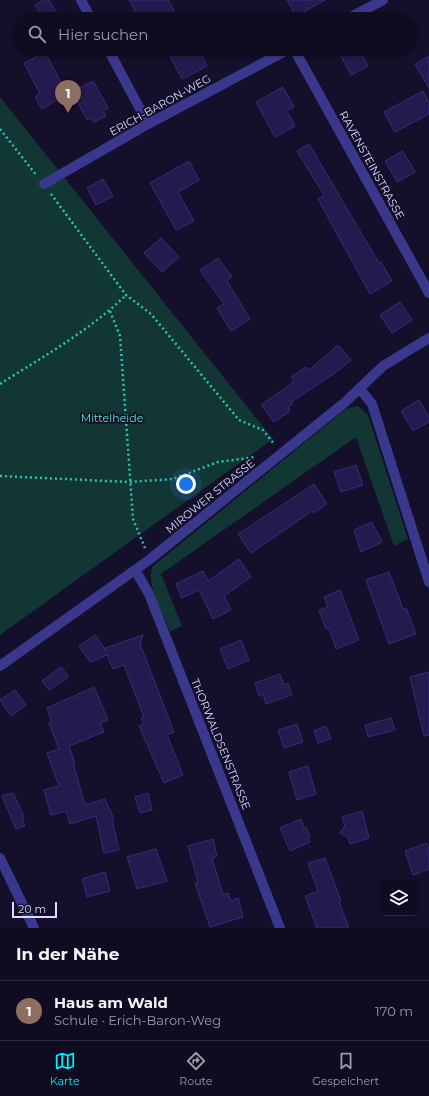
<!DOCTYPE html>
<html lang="de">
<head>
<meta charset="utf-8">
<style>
  body { margin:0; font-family:Montserrat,sans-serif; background:#1d192d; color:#f1f3f6 }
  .controls { position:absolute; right:12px; bottom:12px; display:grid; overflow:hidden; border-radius:4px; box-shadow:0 1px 3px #0004 }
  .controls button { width:36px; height:36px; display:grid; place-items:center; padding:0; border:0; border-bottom:1px solid #2f2b3e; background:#0f0b20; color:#f1f3f6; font:20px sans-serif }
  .scale { position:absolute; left:12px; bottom:10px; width:45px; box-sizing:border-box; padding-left:4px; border:2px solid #ddd9ff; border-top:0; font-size:11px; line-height:14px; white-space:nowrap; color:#ddd9ff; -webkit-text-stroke:3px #140f2b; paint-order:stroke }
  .you { position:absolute; left:186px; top:484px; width:14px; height:14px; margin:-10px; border:3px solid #fff; border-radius:50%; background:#1a73e8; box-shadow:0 0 0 6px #1a73e833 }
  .badge { display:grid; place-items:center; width:26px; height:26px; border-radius:50%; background:#05e9ff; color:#fff; font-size:13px; font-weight:700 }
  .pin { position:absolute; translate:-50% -33px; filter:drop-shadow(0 1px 2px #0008) }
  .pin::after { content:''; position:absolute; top:21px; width:14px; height:12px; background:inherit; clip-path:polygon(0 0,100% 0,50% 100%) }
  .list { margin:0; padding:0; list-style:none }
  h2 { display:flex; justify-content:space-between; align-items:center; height:52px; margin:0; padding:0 16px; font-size:17px }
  h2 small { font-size:13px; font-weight:400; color:#9b9ba5 }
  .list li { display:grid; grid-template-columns:26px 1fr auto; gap:12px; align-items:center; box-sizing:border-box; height:60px; padding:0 16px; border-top:1px solid #2f2b3e }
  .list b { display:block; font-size:15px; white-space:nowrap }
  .list p { margin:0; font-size:13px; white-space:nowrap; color:#9b9ba5 }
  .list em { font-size:13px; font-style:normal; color:#9b9ba5 }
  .icon { flex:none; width:22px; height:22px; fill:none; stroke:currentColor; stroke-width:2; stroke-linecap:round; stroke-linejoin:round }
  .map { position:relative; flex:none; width:429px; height:928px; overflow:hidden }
  .search { position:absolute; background:#0f0b20; box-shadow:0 1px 3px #0004; left:12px; right:12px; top:12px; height:44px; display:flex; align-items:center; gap:10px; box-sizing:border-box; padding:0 14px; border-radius:22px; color:#9b9ba5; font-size:15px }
  .sheet { height:112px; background:#0f0b20 }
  nav { display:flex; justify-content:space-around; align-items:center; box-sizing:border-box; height:56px; border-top:1px solid #2f2b3e; background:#0f0b20; font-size:11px; color:#9b9ba5 }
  nav a { display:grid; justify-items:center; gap:2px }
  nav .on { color:#05e9ff }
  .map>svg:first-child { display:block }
</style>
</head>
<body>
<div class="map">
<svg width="429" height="928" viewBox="0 0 429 928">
  <rect width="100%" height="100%" fill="#140f2b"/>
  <path fill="#123634" d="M0 97 273 439 0 635Z
    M358 406 368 415 408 539 394 546 356 437 161 574 182 626 170 631C162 612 147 588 152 567L346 409Z"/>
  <path fill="#241a4d" stroke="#3a2b7a" d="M44 0H49L60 19H43L35 5Z
    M129 0H168L179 19H139Z
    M287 0H325L296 16Z
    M179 49H198L207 66 182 79 169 54Z
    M350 49H359L368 66 351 75 340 54Z
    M45 52 67 94 42 109 35 97 40 94 24 63Z
    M429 56V88L415 64Z
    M93 81 108 108 103 111 106 116 94 122 92 118 87 120 72 92Z
    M283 87 294 107 287 111 295 126 275 137 256 102Z
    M423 91 429 103V114L395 132 384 112Z
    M309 144 379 263 381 262 392 281 370 294 318 199 324 195 297 151Z
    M403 151 415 172 397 182 385 161Z
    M189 161 199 180 178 192 194 221 176 230 150 183Z
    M103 179 113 196 96 205 87 188Z
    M161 238 179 257 162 272 144 253Z
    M218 258 232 277 227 281 250 319 231 331 217 308 224 304 200 270Z
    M400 302 412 320 392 333 380 315Z
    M338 345 351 360 335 373 291 402 293 404 288 407 290 411 274 422 261 405 291 384 294 381 291 377 306 367 309 370Z
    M419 400 429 417V422L413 431 401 411Z
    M356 465 363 485 341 492 334 472Z
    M314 484 327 504 314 513 312 511 251 553 238 534Z
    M372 522 382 542 361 552 354 530Z
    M239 559 251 577 224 596 231 610 213 619 199 590 182 598 176 584 203 571 208 581Z
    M389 572 403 609 406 608 416 634 389 644 366 580Z
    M340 590 359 640 336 649 329 628 326 629 319 610 328 607 324 597Z
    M95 635 106 651 105 648 143 635 140 644 174 732 167 735 183 775 164 783 139 726 144 724 141 718 144 717 124 665 113 669 107 655 90 662 79 646Z
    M241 640 249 660 228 669 220 649Z
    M61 667 69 677 49 690 42 681Z
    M429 672V735L424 736 410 677Z
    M280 674 284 685 288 683 292 695 266 704 263 694 259 696 255 683Z
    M94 687 108 720 100 723 104 732 69 746 75 763H73L85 805 105 799 114 819 112 820 119 850 104 853 96 816 70 824 66 811 51 815 44 790 59 786 47 753 59 749 49 723 52 722 47 708Z
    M15 690 26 705 11 716 0 700Z
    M391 718 395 730 368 737 365 725Z
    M297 724 303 742 284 748 278 730Z
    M326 726 331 739 318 743 314 731Z
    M308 766 316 794 297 800 289 772Z
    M13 793 24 816 22 817 25 826 16 829 2 796Z
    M148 793 152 810 140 813 135 797Z
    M362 811 369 838 350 844 348 837 340 833 345 826 342 817Z
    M301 819 304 828 306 827 310 837 308 838 310 842 290 851 280 828Z
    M213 839 217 856 212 858 223 895 228 893 231 901 238 898 243 917 210 927 195 883 198 882 188 846Z
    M427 843 429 849V869L413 875 405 851Z
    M156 849 167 881 137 889 127 857Z
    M325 858 341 901 339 902 349 928H317L305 896 318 891 308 863Z
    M105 872 110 891 87 897 82 879Z"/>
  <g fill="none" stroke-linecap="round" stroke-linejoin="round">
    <path stroke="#29c3b8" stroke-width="2.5" stroke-dasharray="2 3" stroke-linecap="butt" d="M0 129 37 176
      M51 194 126 295 151 314 239 420 263 430 274 444
      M110 311 120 336 133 519 145 548
      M0 384C44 356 89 331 126 295
      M0 476 129 482 173 479 218 462 256 457"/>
    <path stroke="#3a388d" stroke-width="10" d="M81 0 91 19
      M347 19 383 0
      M108 49 148 124
      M294 49 429 293
      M44 184 148 124 289 49
      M360 389 372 404 429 582
      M135 570 149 594 280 928
      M0 666 149 560 343 404 383 366 429 338
      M0 858 34 928"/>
  </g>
  <g text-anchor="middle" stroke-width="3.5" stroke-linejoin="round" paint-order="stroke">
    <g font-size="11" fill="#ddd9ff" stroke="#140f2b">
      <text transform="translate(160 105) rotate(-29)" y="4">ERICH-BARON-WEG</text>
      <text transform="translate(372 165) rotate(61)" y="4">RAVENSTEINSTRASSE</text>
      <text transform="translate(210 496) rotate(-39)" y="4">MIROWER STRASSE</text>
      <text transform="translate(221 744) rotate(68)" y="4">THORWALDSENSTRASSE</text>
    </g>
    <g font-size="11" fill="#5de7c3" stroke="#140f2b">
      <text x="112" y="422">Mittelheide</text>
    </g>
  </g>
</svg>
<div class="controls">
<button><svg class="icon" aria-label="layers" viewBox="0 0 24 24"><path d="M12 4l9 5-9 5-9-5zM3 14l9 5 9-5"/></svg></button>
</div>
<div class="scale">20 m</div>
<div class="you"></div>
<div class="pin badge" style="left:68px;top:113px;background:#8d6e63">1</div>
<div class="search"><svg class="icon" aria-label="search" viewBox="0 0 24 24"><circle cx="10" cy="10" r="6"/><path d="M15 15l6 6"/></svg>Hier suchen</div>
</div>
<section class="sheet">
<h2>In der Nähe<small></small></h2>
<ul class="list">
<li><span class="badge" style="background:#8d6e63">1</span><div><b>Haus am Wald</b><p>Schule · Erich-Baron-Weg</p></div><em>170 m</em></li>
</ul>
</section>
<nav>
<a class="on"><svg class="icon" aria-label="map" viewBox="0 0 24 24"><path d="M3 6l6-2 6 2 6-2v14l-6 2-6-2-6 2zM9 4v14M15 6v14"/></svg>Karte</a>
<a><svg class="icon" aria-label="directions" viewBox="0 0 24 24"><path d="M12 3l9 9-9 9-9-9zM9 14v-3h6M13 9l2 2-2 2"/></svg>Route</a>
<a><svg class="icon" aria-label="saved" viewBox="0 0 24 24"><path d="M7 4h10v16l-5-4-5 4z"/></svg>Gespeichert</a>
</nav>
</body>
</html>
